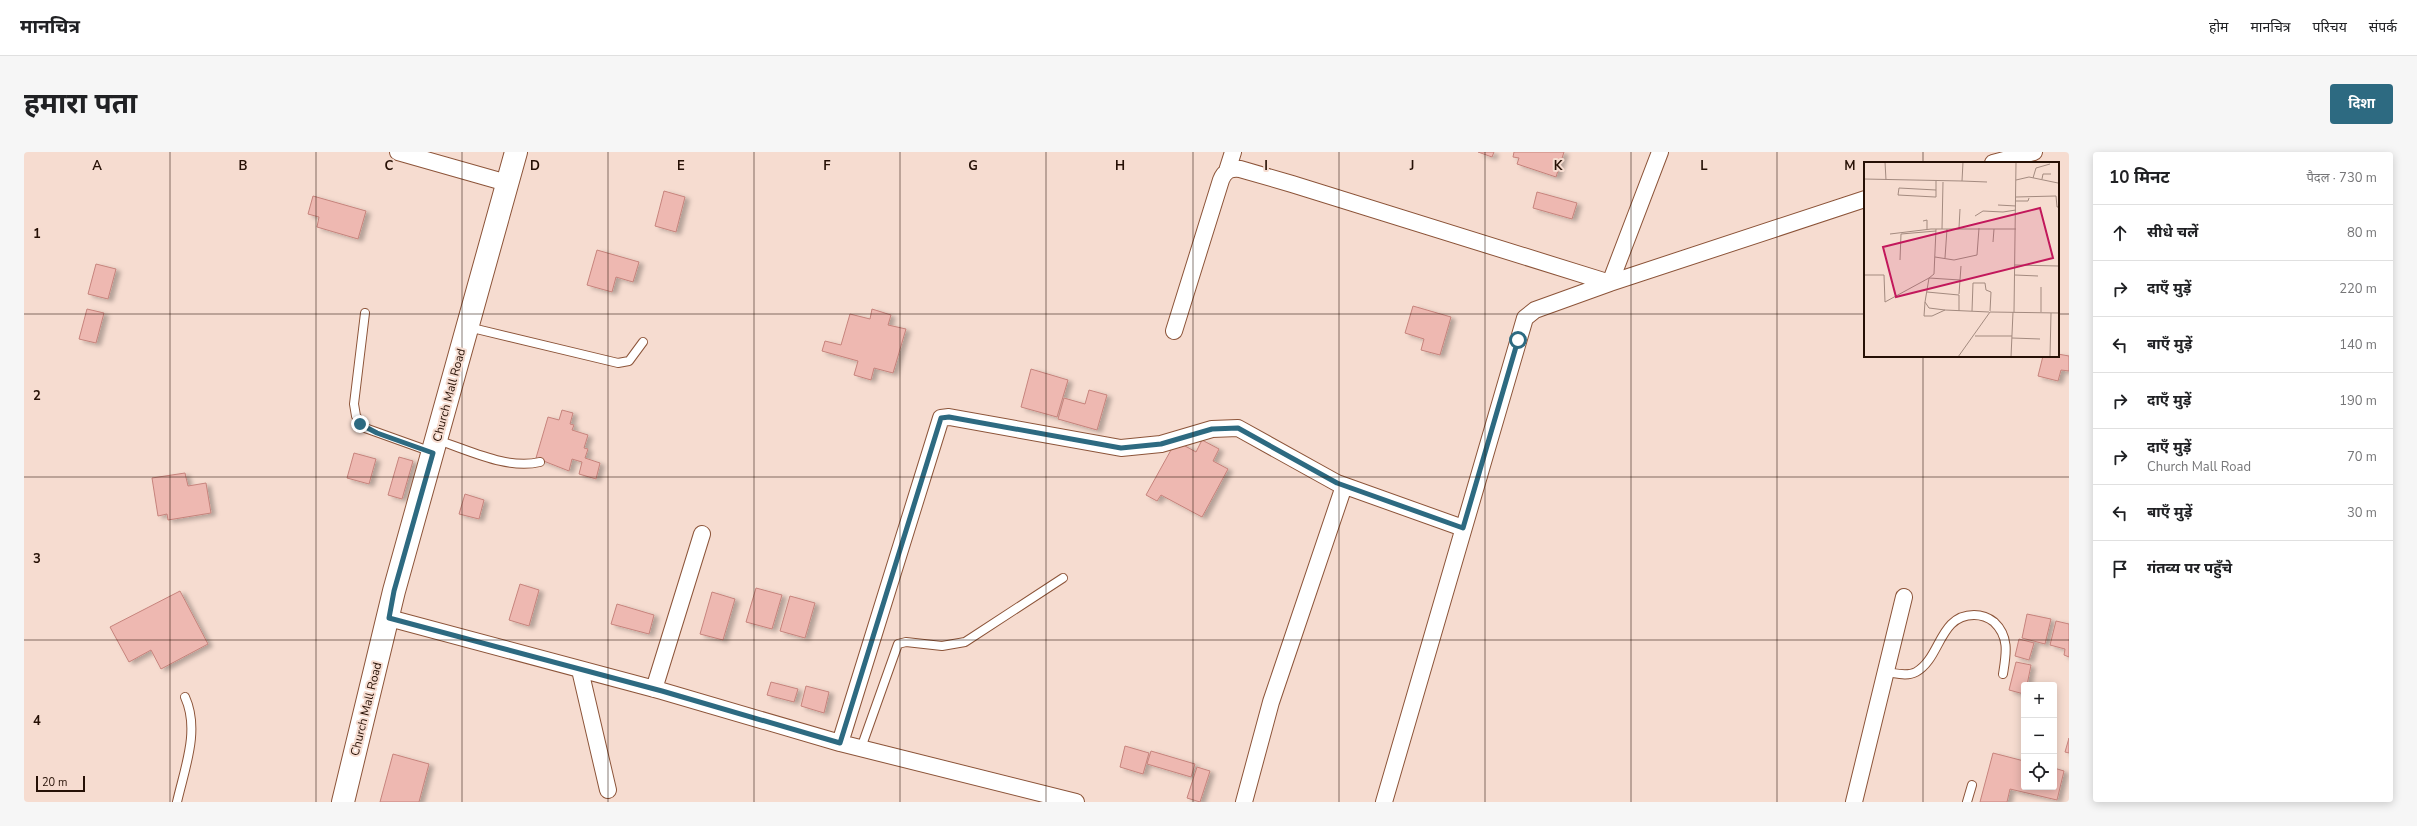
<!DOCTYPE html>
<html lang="hi">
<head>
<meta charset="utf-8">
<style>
  body { margin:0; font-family:"Nunito Sans","Noto Sans Devanagari",sans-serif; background:#f6f6f6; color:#202124 }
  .controls { position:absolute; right:12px; bottom:12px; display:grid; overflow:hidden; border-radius:4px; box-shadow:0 2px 10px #0003 }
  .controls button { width:36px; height:36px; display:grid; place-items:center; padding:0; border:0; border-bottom:1px solid #e0e0e0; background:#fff; color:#202124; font:20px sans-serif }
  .scale { position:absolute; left:12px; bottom:10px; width:49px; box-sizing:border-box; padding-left:4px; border:2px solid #261005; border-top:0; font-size:11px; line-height:14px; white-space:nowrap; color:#261005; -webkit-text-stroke:3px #f6dcd0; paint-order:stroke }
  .stop { position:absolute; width:12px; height:12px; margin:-9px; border:3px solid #2d6a81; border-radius:50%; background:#fff }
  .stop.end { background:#2d6a81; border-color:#fff; box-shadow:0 1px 4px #0008 }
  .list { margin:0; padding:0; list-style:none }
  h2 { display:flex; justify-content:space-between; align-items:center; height:52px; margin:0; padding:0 16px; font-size:17px }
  h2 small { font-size:13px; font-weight:400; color:#757577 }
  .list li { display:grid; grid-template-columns:26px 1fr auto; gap:12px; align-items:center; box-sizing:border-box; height:56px; padding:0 16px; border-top:1px solid #e0e0e0 }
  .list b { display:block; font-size:15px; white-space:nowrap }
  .list p { margin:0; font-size:13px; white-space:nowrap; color:#757577 }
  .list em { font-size:13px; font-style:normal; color:#757577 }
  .icon { flex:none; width:22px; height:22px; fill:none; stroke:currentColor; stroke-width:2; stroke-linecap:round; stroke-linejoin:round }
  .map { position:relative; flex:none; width:2045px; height:650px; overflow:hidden; border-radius:4px }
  header { display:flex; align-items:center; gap:24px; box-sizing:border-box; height:56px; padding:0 20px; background:#fff; border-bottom:1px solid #e0e0e0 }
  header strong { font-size:19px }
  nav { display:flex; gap:22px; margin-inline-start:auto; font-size:14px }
  .intro { display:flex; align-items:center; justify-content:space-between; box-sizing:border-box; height:96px; padding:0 24px }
  h1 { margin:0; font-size:28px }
  .button { padding:10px 18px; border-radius:4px; background:#2d6a81; color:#fff; font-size:14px; font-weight:700 }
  main { display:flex; gap:24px; padding:0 24px }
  aside { flex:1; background:#fff; border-radius:4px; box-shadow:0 2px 10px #0003 }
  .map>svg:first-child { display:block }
</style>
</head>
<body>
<header>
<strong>मानचित्र</strong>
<nav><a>होम</a><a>मानचित्र</a><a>परिचय</a><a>संपर्क</a></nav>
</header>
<div class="intro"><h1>हमारा पता</h1><a class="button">दिशा</a></div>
<main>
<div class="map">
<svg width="2045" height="650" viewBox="0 0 2045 650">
  <defs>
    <filter id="shadow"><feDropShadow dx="4.5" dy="2.5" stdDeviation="2" flood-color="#0004"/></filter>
  </defs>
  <rect width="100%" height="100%" fill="#f6dcd0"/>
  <path fill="#eeb8b1" stroke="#c6837c" filter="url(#shadow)" d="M1454 0H1470L1468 5Z
    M1490 0H1540L1532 25 1493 12 1495 6 1489 5Z
    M640 39 661 45 652 80 631 74Z
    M1513 40 1553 51 1548 67 1509 56Z
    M289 44 342 59 334 87 293 75 295 65 284 62Z
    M573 98 615 110 609 130 592 125 588 140 563 133Z
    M72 112 92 117 84 147 64 142Z
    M1389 154 1427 165 1416 203 1397 198 1400 187 1381 181Z
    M63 157 80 161 72 191 55 187Z
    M848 157 867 163 864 173 882 177 869 221 850 216 847 228 830 223 834 209 798 199 801 189 817 193 826 162 846 167Z
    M2034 202 2045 204V219L2037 218 2034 229 2014 224 2019 204H2034Z
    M1007 217 1044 228 1033 265 997 255Z
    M1065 238 1083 243 1073 278 1034 267 1040 246 1061 252Z
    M538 258 549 261 546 272 550 273 548 278 564 283 560 296 564 297 561 306 576 311 572 327 555 322 558 310 548 307 545 319 512 306 524 265 535 268Z
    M1178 288 1195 297 1189 309 1204 317 1178 365 1137 343 1133 349 1122 343 1152 289 1172 300Z
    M330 301 352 307 345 332 323 326Z
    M375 305 389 309 378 347 364 343Z
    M161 321 164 334 182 331 187 361 144 368 143 362 134 364 128 326Z
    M441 342 460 348 455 367 435 362Z
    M496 432 515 438 505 474 485 468Z
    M732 436 758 443 748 477 722 470Z
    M156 439 184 492 137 517 127 498 105 510 86 475Z
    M688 440 711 447 699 488 676 482Z
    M766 444 791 451 781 486 756 479Z
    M593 452 630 463 625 482 587 472Z
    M2003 462 2027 467 2021 492 1998 486Z
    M2032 469 2045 472V505L2040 503 2041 497 2026 493Z
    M1995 487 2010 491 2005 508 1991 504Z
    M1992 510 2007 513 2003 533H2000V542L1985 538Z
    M747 530 774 537 770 550 743 543Z
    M782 534 805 540 800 561 777 554Z
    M2045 586V601L2041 600Z
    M1101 594 1125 601 1119 622 1096 615Z
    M1127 599 1171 612 1167 625 1123 612Z
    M1969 601 2000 609V635H2030V616L2040 619 2033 648 1986 637 1983 650H1956Z
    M369 602 405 612 395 650H356Z
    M1173 615 1186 619 1176 650 1163 646Z"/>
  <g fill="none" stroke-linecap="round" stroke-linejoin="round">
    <g stroke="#8c5439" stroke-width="10">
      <path id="lane" d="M341 161 330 252 332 264 341 276 408 300
        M444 175 594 211 605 209 619 190
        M413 288C445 298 483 318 516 310
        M1861 520C1871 521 1883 525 1892 520 1917 506 1915 463 1950 463 1957 463 1965 466 1970 470 1986 485 1982 503 1979 522
        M837 596 874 492 882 490 918 494 941 490 1039 426
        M153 650C161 615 176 578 161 545
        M1943 650 1948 633"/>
    </g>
    <g stroke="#8c5439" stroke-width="18">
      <path id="street" d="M374 0 483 31
        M1969 11 2010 0
        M1203 19 1209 0
        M1150 179 1197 28C1201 18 1207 16 1216 17L1268 32 1586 131 1636 0
        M365 466 638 539 816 591 1052 650
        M556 518 584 638
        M630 537 678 382
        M816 591 917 266 925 265 1097 296 1137 292 1188 277 1214 276 1313 331 1439 376
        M1220 650 1247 550 1320 334
        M1360 650 1501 166 1511 158 1586 131 1841 47
        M1830 650 1880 445"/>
    </g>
    <g stroke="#8c5439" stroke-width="24">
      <path id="secondary" d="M319 650 370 439 492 0"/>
    </g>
    <use href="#lane" stroke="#fff" stroke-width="8"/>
    <use href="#street" stroke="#fff" stroke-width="16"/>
    <use href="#secondary" stroke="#fff" stroke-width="22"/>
  </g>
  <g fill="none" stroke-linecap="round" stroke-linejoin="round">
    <path stroke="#2d6a81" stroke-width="5" d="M336 272 353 281 409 301 370 439 365 466 638 539 816 591 917 266 925 265 1097 296 1137 292 1188 277 1214 276 1313 331 1439 376 1494 188"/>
  </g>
  <path fill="none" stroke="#261005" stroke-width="1" stroke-opacity="0.55" d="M146 0V650M292 0V650M438 0V650M584 0V650M730 0V650M876 0V650M1022 0V650M1169 0V650M1315 0V650M1461 0V650M1607 0V650M1753 0V650M1899 0V11M0 162H1841M2034 162H2045M1899 204V650M0 325H2045M0 488H2045"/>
  <g text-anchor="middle" stroke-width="4" stroke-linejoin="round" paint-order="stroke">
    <g font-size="12" fill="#261005" stroke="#f6dcd0">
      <text transform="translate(425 243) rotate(-75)" y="4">Church Mall Road</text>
      <text transform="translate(342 557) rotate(-76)" y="4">Church Mall Road</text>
    </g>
  </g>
  <g transform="translate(1840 10)">
    <rect width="195" height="195" fill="#f6dcd0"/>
    <path fill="none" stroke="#a38a7f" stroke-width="1" d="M21 0 22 18M169 16 172 6 186 2M0 17 98 19 99 0M178 17 179 12H187M152 18 165 15 194 21M72 19V35H71L34 33 35 26 72 28M98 19 123 20M152 35 192 34 193 45H195M152 39H164L165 36M134 43 152 44M111 54 119 49 139 50 152 48M59 59 63 58V67M95 66 96 47M78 67 79 20M26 72 67 67H152M129 80 130 67M71 95 90 98 113 93 115 66M81 96 83 67M36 98 37 72 72 69M151 103 194 104M0 113H20L21 140 65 116 70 112 72 67M151 113 174 114M177 125V150M63 130 95 133V149M95 132 96 118M61 140 60 154H68L81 148 125 150M81 148 65 146 61 140 65 116 96 118 97 104M108 149 109 121H121L122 128 127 130 126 149M150 150 152 0M111 174H148M148 176 176 177M94 195 126 150 195 151M147 195 149 150M186 195 187 151"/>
    <path fill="#c2185b" fill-opacity="0.15" stroke="#c2185b" stroke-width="2" d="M176 46 189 96 32 135 19 85Z"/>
    <rect width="195" height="195" fill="none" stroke="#261005" stroke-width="2"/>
  </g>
  <g font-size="13" text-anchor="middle" font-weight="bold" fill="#261005" stroke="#f6dcd0" stroke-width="4" stroke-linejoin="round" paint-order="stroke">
    <text x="73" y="18">A</text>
    <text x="219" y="18">B</text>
    <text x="365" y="18">C</text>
    <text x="511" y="18">D</text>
    <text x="657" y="18">E</text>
    <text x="803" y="18">F</text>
    <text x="949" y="18">G</text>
    <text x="1096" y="18">H</text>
    <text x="1242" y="18">I</text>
    <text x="1388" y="18">J</text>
    <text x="1534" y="18">K</text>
    <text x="1680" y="18">L</text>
    <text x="1826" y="18">M</text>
    <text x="13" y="86">1</text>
    <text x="13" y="248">2</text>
    <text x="13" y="411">3</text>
    <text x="13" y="573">4</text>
  </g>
</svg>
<div class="controls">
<button>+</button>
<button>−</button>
<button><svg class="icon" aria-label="locate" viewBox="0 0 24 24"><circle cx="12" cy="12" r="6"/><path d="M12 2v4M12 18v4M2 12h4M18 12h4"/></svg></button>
</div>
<div class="scale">20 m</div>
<div class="stop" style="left:1494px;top:188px"></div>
<div class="stop end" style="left:336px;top:272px"></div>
</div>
<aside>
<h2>10 मिनट<small>पैदल · 730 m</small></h2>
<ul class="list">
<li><svg class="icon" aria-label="ahead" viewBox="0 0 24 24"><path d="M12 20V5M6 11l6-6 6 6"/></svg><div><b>सीधे चलें</b></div><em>80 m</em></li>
<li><svg class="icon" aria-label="right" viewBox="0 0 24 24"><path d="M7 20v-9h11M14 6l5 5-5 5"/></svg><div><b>दाएँ मुड़ें</b></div><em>220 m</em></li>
<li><svg class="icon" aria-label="left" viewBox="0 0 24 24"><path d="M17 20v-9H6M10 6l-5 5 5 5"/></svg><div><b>बाएँ मुड़ें</b></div><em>140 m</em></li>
<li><svg class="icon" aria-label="right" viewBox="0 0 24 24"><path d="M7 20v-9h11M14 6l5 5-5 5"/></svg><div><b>दाएँ मुड़ें</b></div><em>190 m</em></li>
<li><svg class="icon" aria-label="right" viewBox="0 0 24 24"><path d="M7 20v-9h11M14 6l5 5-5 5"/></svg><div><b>दाएँ मुड़ें</b><p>Church Mall Road</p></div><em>70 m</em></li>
<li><svg class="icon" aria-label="left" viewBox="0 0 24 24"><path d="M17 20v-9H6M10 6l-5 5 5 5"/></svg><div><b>बाएँ मुड़ें</b></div><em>30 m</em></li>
<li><svg class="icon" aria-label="arrive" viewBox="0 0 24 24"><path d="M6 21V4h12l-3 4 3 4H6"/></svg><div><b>गंतव्य पर पहुँचे</b></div></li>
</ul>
</aside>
</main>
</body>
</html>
